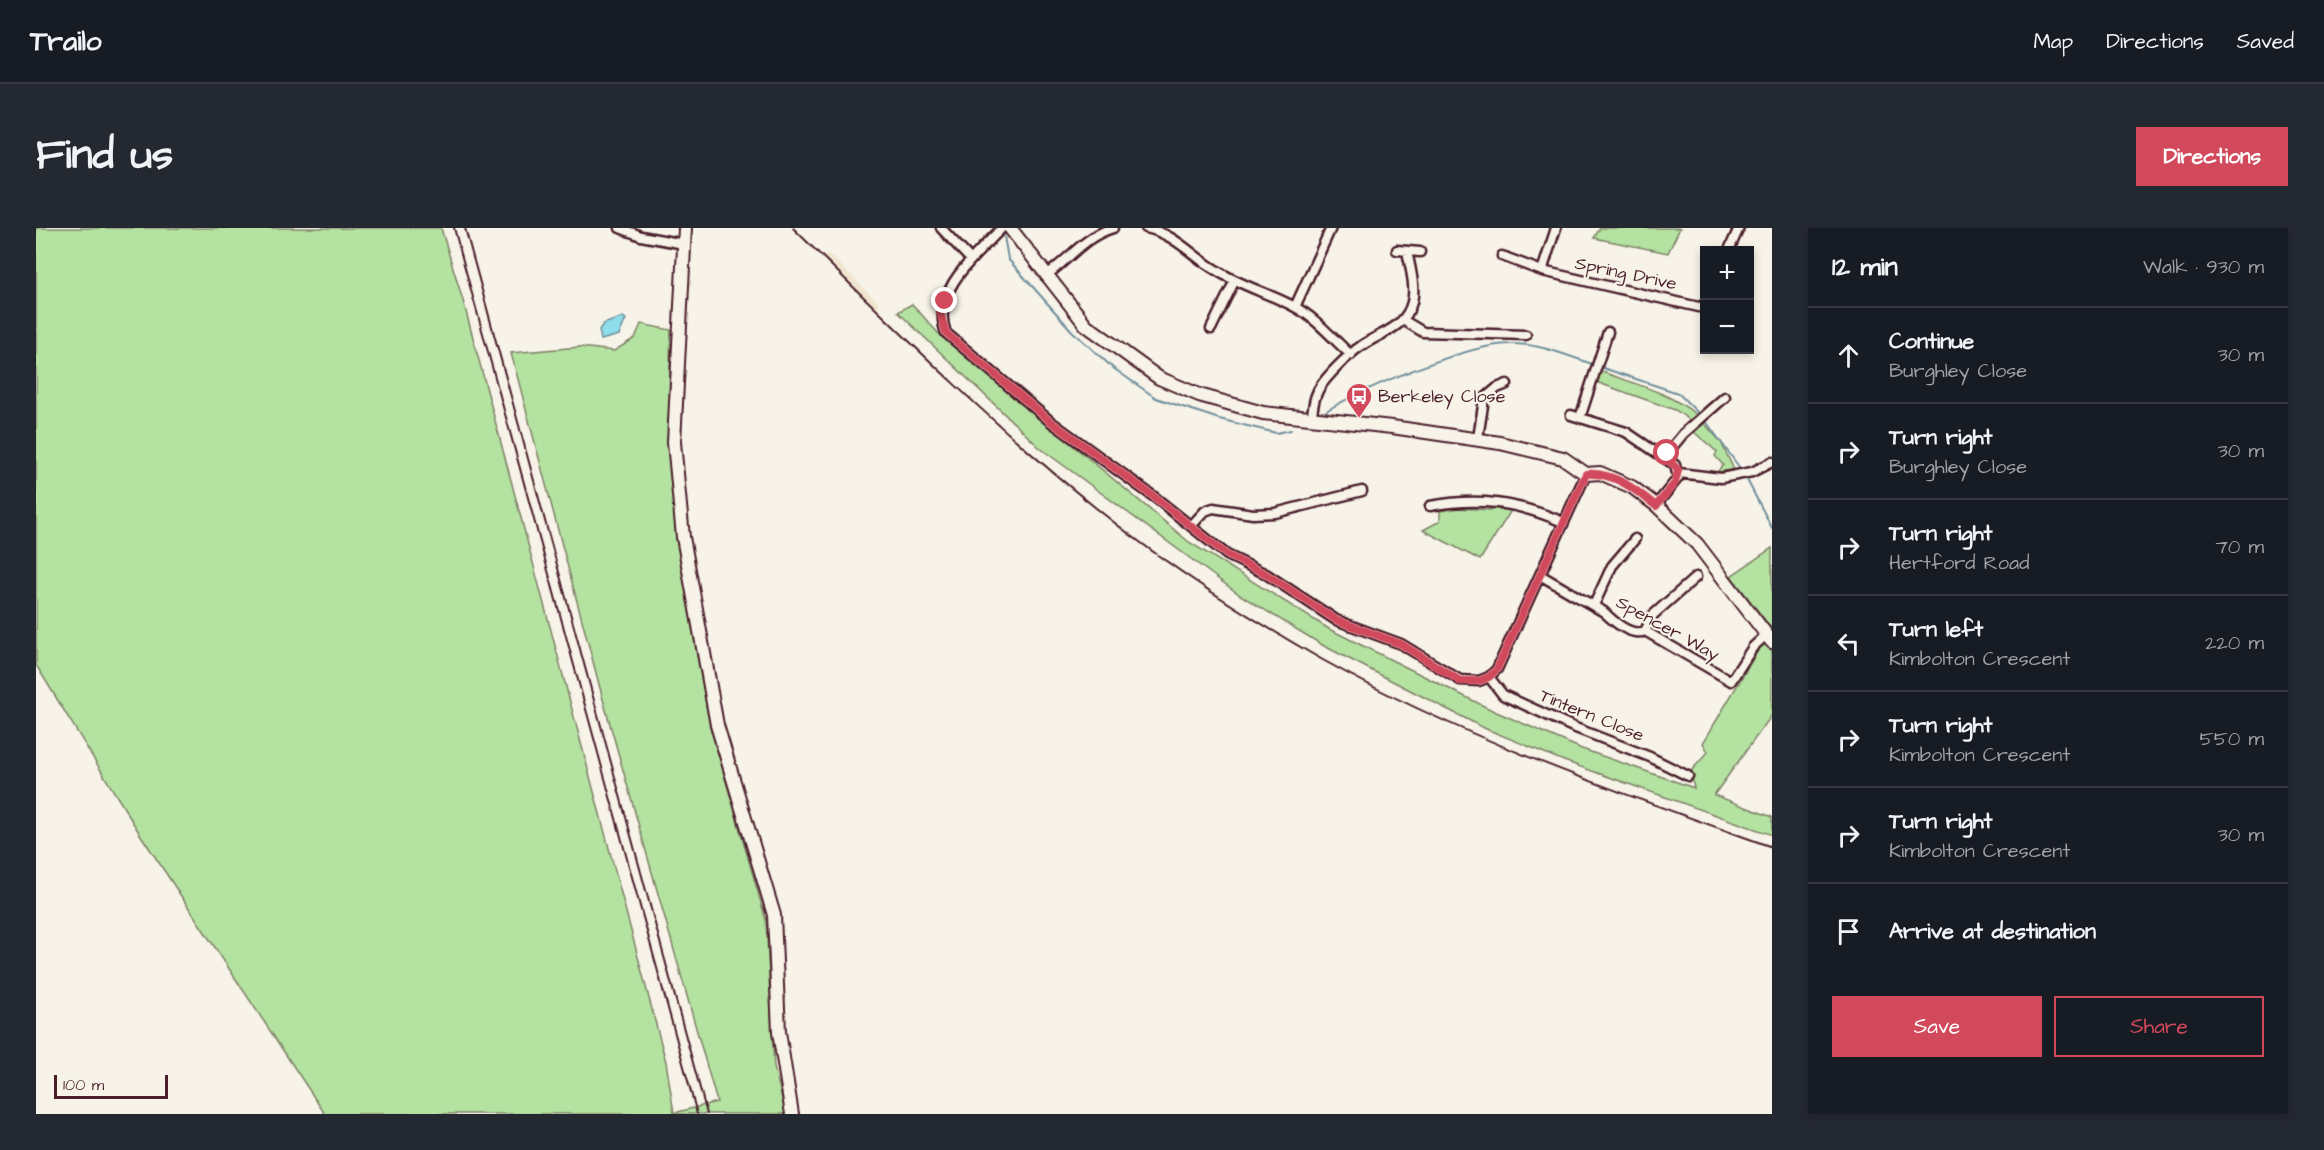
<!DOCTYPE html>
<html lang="en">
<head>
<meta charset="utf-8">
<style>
  body { margin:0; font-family:"Architects Daughter",sans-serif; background:#242831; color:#f1f3f6 }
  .controls { position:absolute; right:18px; top:18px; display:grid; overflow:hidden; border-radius:0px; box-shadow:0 3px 9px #0003 }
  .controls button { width:54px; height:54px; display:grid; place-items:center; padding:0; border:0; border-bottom:2px solid #363941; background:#171b24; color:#f1f3f6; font:30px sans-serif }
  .scale { position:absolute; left:18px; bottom:15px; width:114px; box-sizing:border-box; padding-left:6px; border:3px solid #4a1f2b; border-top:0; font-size:16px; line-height:21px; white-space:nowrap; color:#4a1f2b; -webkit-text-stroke:4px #f7f3e8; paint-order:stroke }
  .stop { position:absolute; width:18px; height:18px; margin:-14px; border:4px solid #d1495b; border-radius:50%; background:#fff }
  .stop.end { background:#d1495b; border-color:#fff; box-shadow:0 2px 6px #0008 }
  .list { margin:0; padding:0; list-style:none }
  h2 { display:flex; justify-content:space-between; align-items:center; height:78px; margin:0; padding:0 24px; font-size:26px }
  h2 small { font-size:20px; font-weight:400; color:#9ea1a6 }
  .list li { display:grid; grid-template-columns:39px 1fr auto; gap:18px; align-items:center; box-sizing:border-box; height:96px; padding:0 24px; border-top:2px solid #363941 }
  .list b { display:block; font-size:22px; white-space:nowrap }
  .list p { margin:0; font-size:20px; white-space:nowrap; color:#9ea1a6 }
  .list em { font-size:20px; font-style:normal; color:#9ea1a6 }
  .actions { display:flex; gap:12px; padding:18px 24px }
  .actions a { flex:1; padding:14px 0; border:2px solid #d1495b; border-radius:0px; text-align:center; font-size:21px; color:#d1495b }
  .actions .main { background:#d1495b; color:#fff }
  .icon { flex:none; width:33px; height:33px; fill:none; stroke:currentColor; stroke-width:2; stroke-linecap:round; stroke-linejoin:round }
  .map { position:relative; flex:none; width:1736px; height:886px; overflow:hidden; border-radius:0px }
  header { display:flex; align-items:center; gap:36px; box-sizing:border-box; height:84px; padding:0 30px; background:#171b24; border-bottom:2px solid #363941 }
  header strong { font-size:28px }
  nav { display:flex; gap:33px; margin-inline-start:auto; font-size:21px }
  .intro { display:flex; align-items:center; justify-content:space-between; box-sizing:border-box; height:144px; padding:0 36px }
  h1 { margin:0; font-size:42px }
  .button { padding:15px 27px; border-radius:0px; background:#d1495b; color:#fff; font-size:21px; font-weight:700 }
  main { display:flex; gap:36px; padding:0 36px }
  aside { flex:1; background:#171b24; border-radius:0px; box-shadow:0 3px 9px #0003 }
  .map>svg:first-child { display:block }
</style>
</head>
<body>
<header>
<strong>Trailo</strong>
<nav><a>Map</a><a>Directions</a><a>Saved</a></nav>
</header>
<div class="intro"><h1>Find us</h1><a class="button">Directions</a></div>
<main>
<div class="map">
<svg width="1736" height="886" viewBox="0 0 1736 886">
  <rect width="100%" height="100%" fill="#f7f3e8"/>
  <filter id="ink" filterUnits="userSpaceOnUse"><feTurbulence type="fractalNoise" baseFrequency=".0167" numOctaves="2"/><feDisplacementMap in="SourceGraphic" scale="12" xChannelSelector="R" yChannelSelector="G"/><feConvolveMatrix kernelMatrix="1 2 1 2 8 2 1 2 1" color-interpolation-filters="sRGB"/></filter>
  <g filter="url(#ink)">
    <path fill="#f1e5cf" d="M792 25 844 76 840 82 787 31Z"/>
    <path fill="#b3e2a1" stroke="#7e8066" stroke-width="1.5" d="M0 0H405L428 76 630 834 638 885 681 874 568 475 475 125 544 119 578 123 599 110 605 96 635 102 632 213 640 309 674 498 730 692 738 839 750 886H289L104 606 0 437Z
      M1564 0H1644L1632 25 1558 10Z
      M876 76 903 106 1153 314 1293 401 1458 483 1546 521 1658 560 1654 544 1672 524 1667 515 1727 414 1736 423V487L1678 567 1736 589V607L1528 533 1448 500 1288 418 1204 367 1004 220 862 84Z
      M1564 143C1598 156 1631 163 1661 187L1654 192 1639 182 1560 154Z
      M1668 195 1685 214 1698 242 1681 244 1687 237 1679 228 1681 224 1658 204Z
      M1457 276 1476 281 1444 332 1387 302 1404 293V283L1422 280 1455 282Z
      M1736 320V401L1695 348Z"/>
    <path fill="#8dddea" stroke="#72919e" stroke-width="1.5" d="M587 89 590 91 583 107 565 112 563 102 567 96Z"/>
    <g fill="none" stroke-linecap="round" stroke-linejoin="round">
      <path stroke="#72919e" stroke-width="2" d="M968 8 972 31 1036 103 1077 140 1120 170 1183 191 1240 205 1255 202
        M1564 139 1642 165 1665 188
        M1290 183C1328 160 1432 116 1474 116 1503 115 1532 128 1559 137
        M1669 192 1706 243
        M1709 248 1736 300"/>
      <g stroke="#4a1f2b" stroke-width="13">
        <path id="street" d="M584 0 605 8 648 16
          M905 0 935 32
          M966 0C940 27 894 64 910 105L1014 193 1121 271 1191 327 1230 346 1300 392 1365 416 1424 452 1443 453 1453 449 1461 441 1550 246
          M1110 0C1139 6 1156 28 1180 42 1205 58 1233 65 1259 79 1280 90 1297 111 1315 127
          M1520 0 1506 43 1667 80 1668 76
          M1361 22 1384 24
          M1693 22 1703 0
          M1466 28 1506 43
          M1009 48C1033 32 1047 9 1077 0
          M1259 79 1295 0
          M1367 92 1387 104 1490 107
          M1175 101 1198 54
          M1535 187 1590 204 1639 237 1642 250 1620 277
          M1544 190 1572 104
          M1275 192C1277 183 1277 173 1281 165 1285 153 1314 125 1325 118 1344 105 1370 100 1376 74 1380 59 1374 39 1371 23
          M1442 210 1448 171 1461 160 1471 156
          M1629 228 1647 206 1689 169
          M1643 245 1685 250 1716 244 1736 234
          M1394 278C1442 269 1481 274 1527 294
          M1155 298 1169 283 1177 280 1217 286 1239 285 1326 263
          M1504 347 1568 384C1577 393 1595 409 1609 403L1695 453 1717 419 1730 407
          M1558 377 1576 338 1599 311
          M1609 403 1617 387 1660 349
          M1453 449 1467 467 1537 499 1614 529 1652 548"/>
      </g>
      <g stroke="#4a1f2b" stroke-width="16">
        <path id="secondary" d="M649 0 638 214 647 309 681 497 738 687 743 804 756 886
          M974 0 1050 97 1123 150 1163 167 1227 185 1356 199 1464 215 1527 230 1550 246 1564 245 1596 259 1620 277 1661 316 1736 414"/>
      </g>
      <use href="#street" stroke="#f7f3e8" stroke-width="8"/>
      <use href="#secondary" stroke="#f7f3e8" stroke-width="12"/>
      <path stroke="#4a1f2b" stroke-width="2" d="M418 0 661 886
        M429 0 671 886
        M757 0C855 96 953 194 1060 280 1129 336 1208 387 1285 431 1428 511 1582 564 1736 619"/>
    </g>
  </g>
  <g fill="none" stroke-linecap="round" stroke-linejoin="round" filter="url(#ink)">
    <path stroke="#d1495b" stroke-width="8" d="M909 73 904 84 910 105 1014 193 1121 271 1191 327 1230 346 1300 392 1365 416 1424 453H1443L1453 449 1461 441 1550 246C1578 244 1599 261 1620 278L1639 255 1642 242 1629 228 1631 225"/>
  </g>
  <defs>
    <g id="bus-pin" transform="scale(1.35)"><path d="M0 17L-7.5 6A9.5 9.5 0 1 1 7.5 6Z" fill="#d1495b" stroke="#f7f3e8"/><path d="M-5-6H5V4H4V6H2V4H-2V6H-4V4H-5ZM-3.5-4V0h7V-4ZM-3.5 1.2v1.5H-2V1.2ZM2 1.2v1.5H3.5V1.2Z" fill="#fff"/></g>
  </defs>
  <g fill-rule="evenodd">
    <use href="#bus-pin" x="1323" y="168"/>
  </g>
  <g text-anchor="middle" stroke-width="4.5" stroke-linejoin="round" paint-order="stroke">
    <g font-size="18" fill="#4a1f2b" stroke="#f7f3e8">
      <text transform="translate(1590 45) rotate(12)" y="6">Spring Drive</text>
      <text transform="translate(1632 400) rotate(29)" y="6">Spencer Way</text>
      <text transform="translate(1556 487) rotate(22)" y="6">Tintern Close</text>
    </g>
    <g font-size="18" fill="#4a1f2b" stroke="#f7f3e8" text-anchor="start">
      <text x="1342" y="174">Berkeley Close</text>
    </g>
  </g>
</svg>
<div class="controls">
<button>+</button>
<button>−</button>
</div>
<div class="scale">100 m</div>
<div class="stop" style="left:1631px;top:225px"></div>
<div class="stop end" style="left:909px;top:73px"></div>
</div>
<aside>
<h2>12 min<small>Walk · 930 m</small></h2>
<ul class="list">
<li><svg class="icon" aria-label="ahead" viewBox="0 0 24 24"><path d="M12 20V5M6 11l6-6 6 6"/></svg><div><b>Continue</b><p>Burghley Close</p></div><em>30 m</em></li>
<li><svg class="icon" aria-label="right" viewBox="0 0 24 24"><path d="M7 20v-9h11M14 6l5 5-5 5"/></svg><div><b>Turn right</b><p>Burghley Close</p></div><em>30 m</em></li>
<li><svg class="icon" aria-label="right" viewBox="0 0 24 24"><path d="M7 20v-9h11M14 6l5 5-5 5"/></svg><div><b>Turn right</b><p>Hertford Road</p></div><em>70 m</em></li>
<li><svg class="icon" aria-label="left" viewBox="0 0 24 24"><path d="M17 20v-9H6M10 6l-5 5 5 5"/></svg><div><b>Turn left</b><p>Kimbolton Crescent</p></div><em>220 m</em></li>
<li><svg class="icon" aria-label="right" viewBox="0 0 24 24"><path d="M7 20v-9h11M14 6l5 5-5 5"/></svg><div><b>Turn right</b><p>Kimbolton Crescent</p></div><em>550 m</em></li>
<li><svg class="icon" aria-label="right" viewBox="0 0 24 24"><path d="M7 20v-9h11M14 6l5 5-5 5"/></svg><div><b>Turn right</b><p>Kimbolton Crescent</p></div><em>30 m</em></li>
<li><svg class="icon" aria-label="arrive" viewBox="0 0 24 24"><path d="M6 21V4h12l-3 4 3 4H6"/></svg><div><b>Arrive at destination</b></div></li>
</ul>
<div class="actions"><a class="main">Save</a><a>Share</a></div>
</aside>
</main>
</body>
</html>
